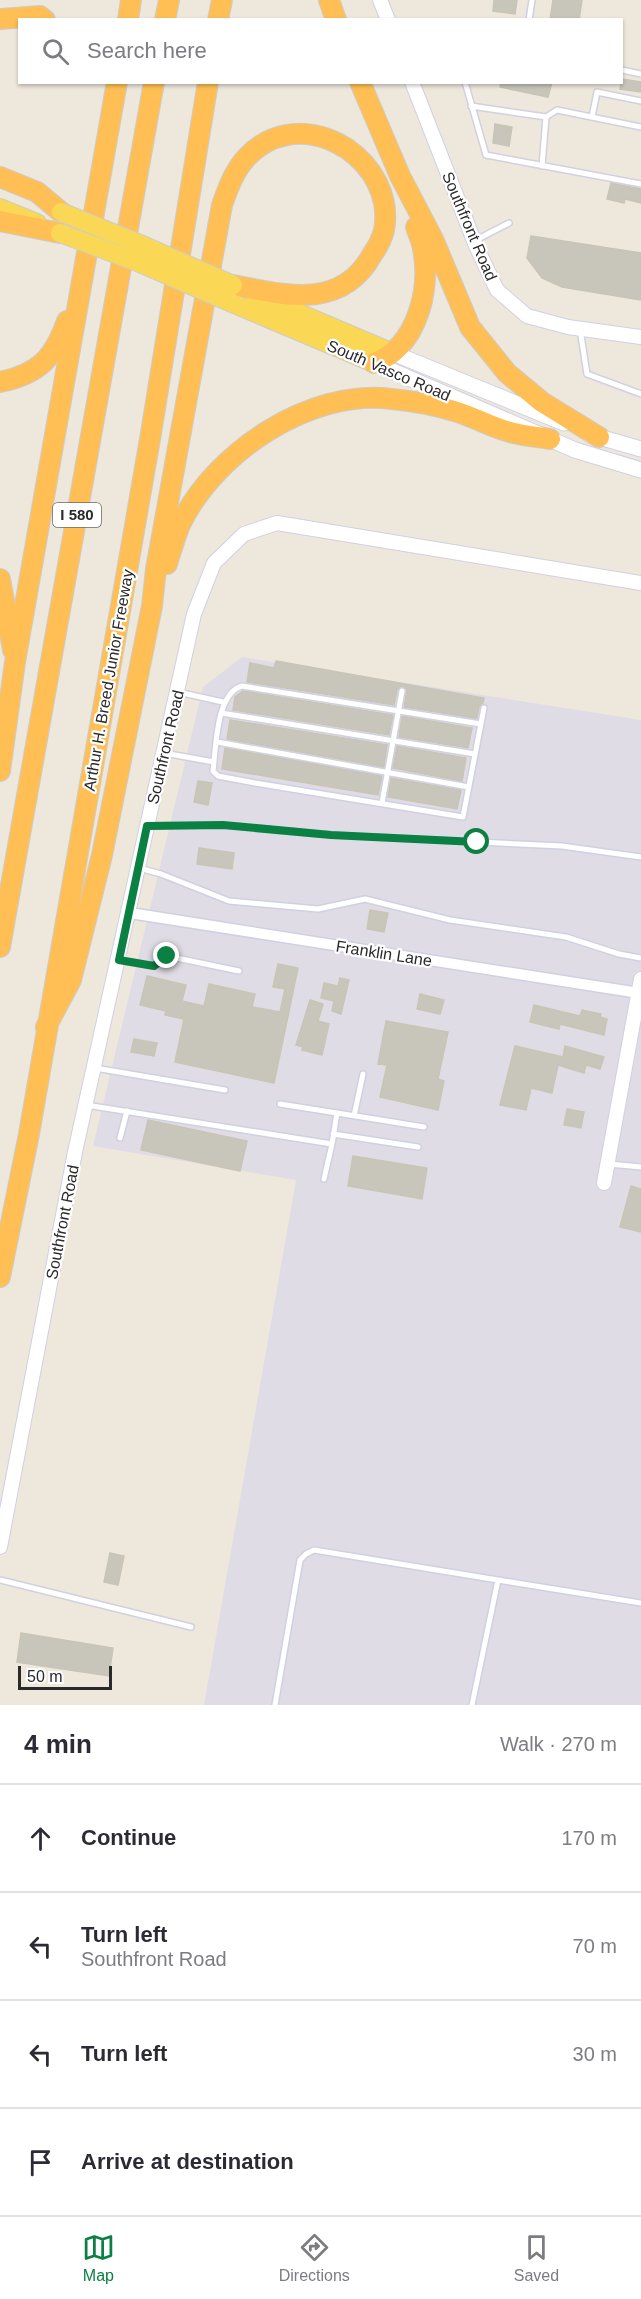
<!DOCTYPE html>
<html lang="en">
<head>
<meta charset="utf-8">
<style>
  body { margin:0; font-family:Helvetica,sans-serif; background:#f2f2f3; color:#2b2b33 }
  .scale { position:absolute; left:18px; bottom:15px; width:94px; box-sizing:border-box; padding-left:6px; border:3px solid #2a2a2a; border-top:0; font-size:16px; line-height:21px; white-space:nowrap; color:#2a2a2a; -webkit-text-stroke:4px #fff; paint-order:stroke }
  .stop { position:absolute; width:18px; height:18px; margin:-14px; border:4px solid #0b8043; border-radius:50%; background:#fff }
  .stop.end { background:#0b8043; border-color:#fff; box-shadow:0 2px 6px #0008 }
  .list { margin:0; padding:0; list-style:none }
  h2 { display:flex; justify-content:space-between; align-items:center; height:78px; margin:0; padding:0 24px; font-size:26px }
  h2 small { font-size:20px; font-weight:400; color:#7c7c81 }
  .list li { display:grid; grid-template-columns:39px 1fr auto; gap:18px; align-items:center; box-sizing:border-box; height:108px; padding:0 24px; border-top:2px solid #e1e1e2 }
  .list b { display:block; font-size:22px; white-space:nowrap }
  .list p { margin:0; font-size:20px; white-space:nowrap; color:#7c7c81 }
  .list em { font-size:20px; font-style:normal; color:#7c7c81 }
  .icon { flex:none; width:33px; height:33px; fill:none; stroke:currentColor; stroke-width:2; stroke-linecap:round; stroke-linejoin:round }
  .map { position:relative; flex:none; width:641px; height:1705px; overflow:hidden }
  .search { position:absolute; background:#fff; box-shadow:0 2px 4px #0004; left:18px; right:18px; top:18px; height:66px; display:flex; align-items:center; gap:15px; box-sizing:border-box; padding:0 21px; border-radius:0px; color:#7c7c81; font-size:22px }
  .sheet { height:510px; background:#fff }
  nav { display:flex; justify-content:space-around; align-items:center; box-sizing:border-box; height:84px; border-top:2px solid #e1e1e2; background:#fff; font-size:16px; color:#7c7c81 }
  nav a { display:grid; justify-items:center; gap:3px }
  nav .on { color:#0b8043 }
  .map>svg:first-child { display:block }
</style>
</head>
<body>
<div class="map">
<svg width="641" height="1705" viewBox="0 0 641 1705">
  <rect width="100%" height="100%" fill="#ede8db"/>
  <path fill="#e0dce5" d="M242 657 641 720V1705H204L296 1180 93 1146 203 687Z"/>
  <path fill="#c8c5bb" stroke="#c8c5b5" stroke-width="1.5" d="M494 0H517L515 14 493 11Z
    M553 0H582L579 20H550Z
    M622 79 641 82V92L620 89Z
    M501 82H552L548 97 500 87Z
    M495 124 512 127 509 146 493 143Z
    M611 183 641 189V203L625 199 624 203 607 199Z
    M531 236 641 253V300L562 287 542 278 527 258Z
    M276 661 484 698 483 703 479 707 477 718H474L404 707 407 690 402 686 397 690 394 705 247 682 250 663 274 668Z
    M243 691 393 715 389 735 233 710 235 697Z
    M402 716 472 728 468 748 399 737Z
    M230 720 387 745 384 767 227 739Z
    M397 746 466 758 462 781 393 768Z
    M225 748 382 776 378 795 222 769Z
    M391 778 461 790 457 809 388 797Z
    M198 781 212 783 208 805 194 802Z
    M199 848 234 853 232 869 197 864Z
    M370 910 388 913 384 932 367 929Z
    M278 964 298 968 274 1083 175 1062 184 1019 165 1015 166 1011 140 1005 147 976 186 985 182 1001 204 1006 209 984 255 994 252 1007 280 1012 285 989 273 987Z
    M340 978 349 980 341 1014 332 1011 334 1001 321 998 324 983 338 986Z
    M420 994 444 1000 440 1014 417 1009Z
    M310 1000 323 1004 318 1021 329 1024 322 1055 302 1050 303 1047 296 1045Z
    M534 1005 580 1016 582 1010 601 1014 600 1017 607 1019 604 1035 560 1024 559 1029 530 1022Z
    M386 1021 448 1032 438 1079 444 1081 438 1110 380 1097 387 1065 378 1064Z
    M134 1039 157 1043 154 1056 131 1052Z
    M515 1046 563 1057 565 1046 604 1057 600 1069 586 1065 584 1073 558 1065 552 1093 531 1088 526 1110 500 1105Z
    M567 1109 584 1112 581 1128 564 1125Z
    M148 1120 247 1141 240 1171 141 1150Z
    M353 1156 427 1168 422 1199 348 1186Z
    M631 1186 641 1189V1232L620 1227Z
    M110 1553 124 1556 118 1585 104 1582Z
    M21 1633 113 1648 109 1676 17 1662Z"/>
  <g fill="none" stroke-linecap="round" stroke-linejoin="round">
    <g stroke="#d0d0e3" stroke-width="8">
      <path id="service" d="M529 20 532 0
        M622 70 641 74
        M465 82 486 155 641 184
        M471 106 546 117 557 110 641 127
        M592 117 597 92 641 101
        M542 166 546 117
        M476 240 509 223
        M580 329 587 374 641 394
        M178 692 223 702
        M221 713 475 754
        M481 724 242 686C216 693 216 748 213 771L218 776 255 783 463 817 484 708
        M217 742 469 787
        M164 753 214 762
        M382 803 402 691
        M149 826 223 825 331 835 562 846 641 857
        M139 868 161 874 229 901 318 909 365 899 450 920 566 937 619 954 641 958
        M119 960 154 966 167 956 239 971
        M95 1068 225 1090
        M280 1104 337 1113
        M86 1105 332 1144 337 1113 424 1127
        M354 1116 363 1074
        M333 1134 418 1147
        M120 1138 127 1111
        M609 1164 641 1167
        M324 1179 332 1144
        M0 1580 191 1627
        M275 1705 300 1560 306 1554 314 1550 498 1580
        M472 1705 498 1580 641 1603"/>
    </g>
    <g stroke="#d0d0e3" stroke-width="13">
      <path id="minor" d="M130 913 639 993"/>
    </g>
    <g stroke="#d0d0e3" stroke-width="16">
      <path id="tertiary" d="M380 0 388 20
        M412 82 476 246 497 290 527 316 568 327 641 337
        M604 1183 641 979
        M0 1547 75 1152 194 614 214 563 244 534 277 523 641 583"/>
    </g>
    <g stroke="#d0d0e3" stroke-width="17">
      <path id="secondary" d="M393 353 564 423
        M374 363 575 450 641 470
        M589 434 641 449"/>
    </g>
    <g stroke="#ccc" stroke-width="20">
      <path id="trunk" d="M0 208 37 223
        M254 294 393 353
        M232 303 374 363"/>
    </g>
    <g stroke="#ccc" stroke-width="22">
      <path id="motorway" d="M329 0 336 20
        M0 19 40 16 45 20
        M128 20 131 0
        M165 20 169 0
        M218 20 222 0
        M360 82 400 176 433 239 470 327 507 373 542 402 599 437
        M0 177 37 192 61 212
        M0 221 60 233
        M374 363C417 347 431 290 423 249 422 241 418 234 416 227
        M0 382C39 374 54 358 67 321
        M167 564C171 551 175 537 180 525 214 453 310 388 392 399 412 401 435 405 454 411 475 417 494 429 514 433 526 436 538 437 550 439
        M0 579 13 650
        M0 771 15 662 117 82
        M0 947 154 82
        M46 1027 71 980 102 855 152 606 156 569 222 205C228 188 234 171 247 157 293 108 372 143 384 203 386 214 386 229 381 239 379 245 375 250 372 255 341 311 284 295 233 285
        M0 1277 29 1134 150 439 208 82"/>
    </g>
    <use href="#service" stroke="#fff" stroke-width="5"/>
    <use href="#minor" stroke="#fff" stroke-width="10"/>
    <use href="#tertiary" stroke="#fff" stroke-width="14"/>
    <use href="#secondary" stroke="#fff" stroke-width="15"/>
    <use href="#trunk" stroke="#fad855" stroke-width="18"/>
    <use href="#motorway" stroke="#ffbf54" stroke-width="20"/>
    <g stroke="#ccc" stroke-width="20" stroke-linecap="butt">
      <path id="trunk-bridge" d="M61 212 140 244 233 285
        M60 233 140 263 232 303"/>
    </g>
    <use href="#trunk-bridge" stroke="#fad855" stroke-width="18"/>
  </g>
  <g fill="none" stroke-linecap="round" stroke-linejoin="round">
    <path stroke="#0b8043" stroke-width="8" d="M167 956 154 966 119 960 147 826 223 825 331 835 477 842"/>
  </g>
  <g text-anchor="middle" stroke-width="4.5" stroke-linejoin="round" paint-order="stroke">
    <rect fill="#fff" stroke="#6a6a6a" stroke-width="1.5" x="53" y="503" width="48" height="24" rx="4.5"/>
    <g font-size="15" font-weight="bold" fill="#2a2a2a">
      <text x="77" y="520">I 580</text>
    </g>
    <g font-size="16" fill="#2a2a2a" stroke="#fff">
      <text transform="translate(470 226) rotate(67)" y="6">Southfront Road</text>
      <text transform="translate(389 370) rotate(23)" y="6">South Vasco Road</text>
      <text transform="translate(108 680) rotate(-80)" y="6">Arthur H. Breed Junior Freeway</text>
      <text transform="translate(165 747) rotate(-77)" y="6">Southfront Road</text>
      <text transform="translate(384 953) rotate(9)" y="6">Franklin Lane</text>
      <text transform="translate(62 1222) rotate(-79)" y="6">Southfront Road</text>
    </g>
  </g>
</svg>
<div class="scale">50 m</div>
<div class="stop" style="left:477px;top:842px"></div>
<div class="stop end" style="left:167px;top:956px"></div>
<div class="search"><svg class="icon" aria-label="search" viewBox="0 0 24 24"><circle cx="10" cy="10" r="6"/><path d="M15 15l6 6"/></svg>Search here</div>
</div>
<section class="sheet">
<h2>4 min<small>Walk · 270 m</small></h2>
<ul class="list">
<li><svg class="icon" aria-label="ahead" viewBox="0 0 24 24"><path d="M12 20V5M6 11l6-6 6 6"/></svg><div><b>Continue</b></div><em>170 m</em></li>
<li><svg class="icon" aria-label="left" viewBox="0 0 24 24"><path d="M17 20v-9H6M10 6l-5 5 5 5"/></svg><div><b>Turn left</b><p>Southfront Road</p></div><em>70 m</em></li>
<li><svg class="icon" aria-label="left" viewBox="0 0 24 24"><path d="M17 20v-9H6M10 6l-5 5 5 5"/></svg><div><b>Turn left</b></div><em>30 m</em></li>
<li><svg class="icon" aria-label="arrive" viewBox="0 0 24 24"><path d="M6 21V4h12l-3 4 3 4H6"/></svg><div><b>Arrive at destination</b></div></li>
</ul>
</section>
<nav>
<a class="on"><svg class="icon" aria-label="map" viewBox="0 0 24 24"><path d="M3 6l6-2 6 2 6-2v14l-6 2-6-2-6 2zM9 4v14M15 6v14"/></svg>Map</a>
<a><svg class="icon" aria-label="directions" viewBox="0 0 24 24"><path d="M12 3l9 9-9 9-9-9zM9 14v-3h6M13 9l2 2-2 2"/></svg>Directions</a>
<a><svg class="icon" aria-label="saved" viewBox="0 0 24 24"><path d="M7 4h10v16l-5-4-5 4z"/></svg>Saved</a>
</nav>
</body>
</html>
